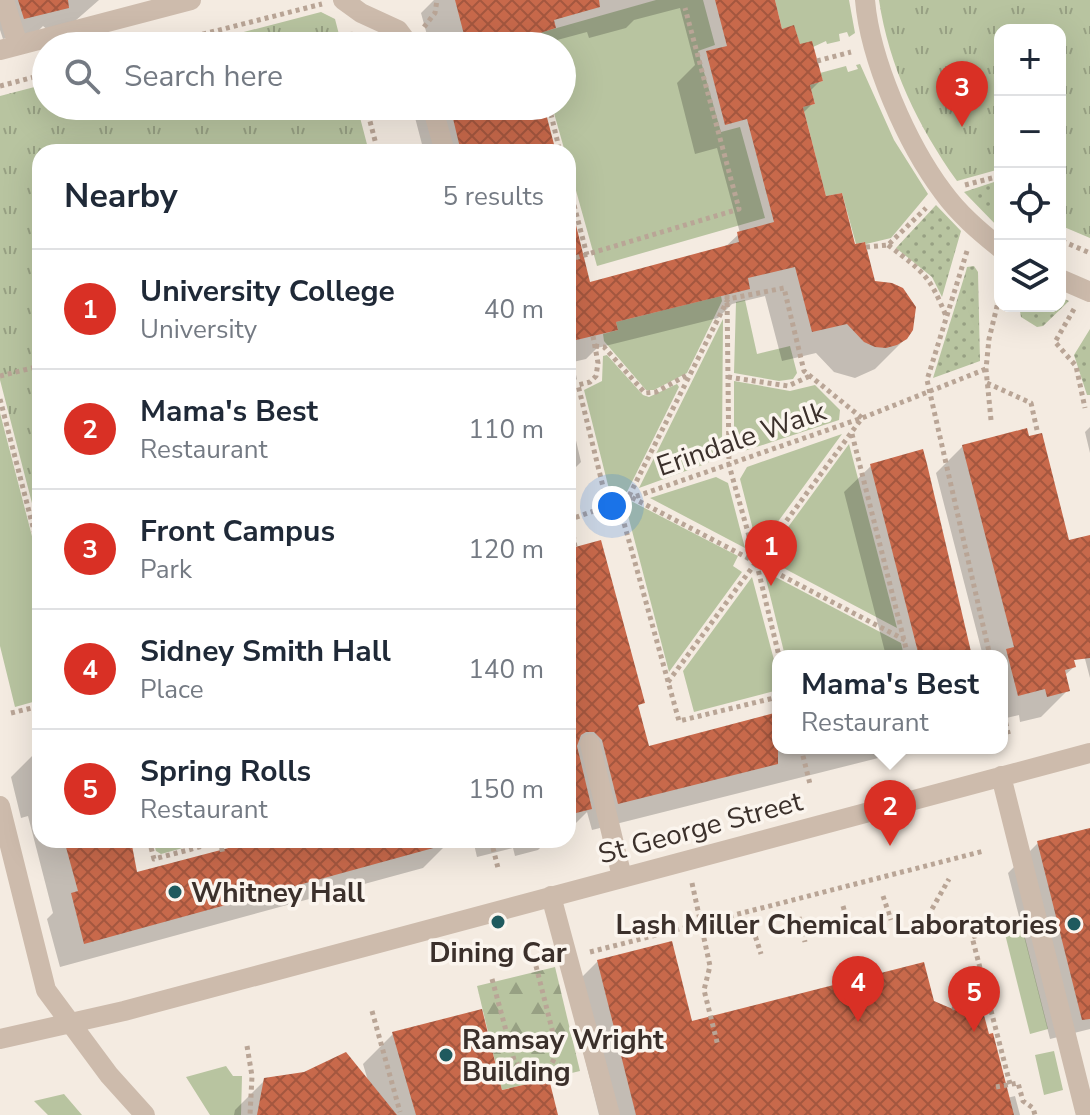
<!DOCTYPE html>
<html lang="en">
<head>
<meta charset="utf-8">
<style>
  body { margin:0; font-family:"Nunito Sans",sans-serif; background:#f6f6f7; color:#1f2937 }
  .controls { position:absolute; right:24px; top:24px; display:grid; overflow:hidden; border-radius:16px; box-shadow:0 8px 32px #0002 }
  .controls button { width:72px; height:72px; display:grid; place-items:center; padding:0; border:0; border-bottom:2px solid #e0e1e3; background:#fff; color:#1f2937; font:40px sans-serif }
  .you { position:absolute; left:612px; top:506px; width:28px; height:28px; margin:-20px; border:6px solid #fff; border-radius:50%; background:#1a73e8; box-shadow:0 0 0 12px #1a73e833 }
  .badge { display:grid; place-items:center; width:52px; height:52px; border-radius:50%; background:#d93025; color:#fff; font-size:26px; font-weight:700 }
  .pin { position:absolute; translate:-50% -66px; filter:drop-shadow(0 2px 4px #0008) }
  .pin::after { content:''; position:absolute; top:42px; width:28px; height:24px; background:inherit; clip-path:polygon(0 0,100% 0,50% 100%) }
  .popup { position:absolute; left:772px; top:650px; width:236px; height:104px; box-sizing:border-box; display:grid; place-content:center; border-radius:16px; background:#fff; filter:drop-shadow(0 2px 6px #0005); font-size:26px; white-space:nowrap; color:#747a83 }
  .popup b { font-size:30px; color:#1f2937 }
  .popup::after { content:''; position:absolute; left:50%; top:100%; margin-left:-16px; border:16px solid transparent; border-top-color:#fff }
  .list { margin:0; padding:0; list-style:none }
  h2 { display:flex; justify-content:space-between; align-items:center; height:104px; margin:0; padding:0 32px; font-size:34px }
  h2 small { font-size:26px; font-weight:400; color:#747a83 }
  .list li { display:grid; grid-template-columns:52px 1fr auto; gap:24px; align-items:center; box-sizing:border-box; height:120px; padding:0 32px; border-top:2px solid #e0e1e3 }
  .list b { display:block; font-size:30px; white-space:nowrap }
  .list p { margin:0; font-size:26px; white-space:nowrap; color:#747a83 }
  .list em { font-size:26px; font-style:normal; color:#747a83 }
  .icon { flex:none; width:44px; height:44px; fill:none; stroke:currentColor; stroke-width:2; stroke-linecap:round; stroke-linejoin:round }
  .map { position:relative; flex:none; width:1090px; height:1115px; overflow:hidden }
  .search { position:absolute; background:#fff; box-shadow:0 8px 32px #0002; left:32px; top:32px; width:544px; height:88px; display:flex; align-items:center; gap:20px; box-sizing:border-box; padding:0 28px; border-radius:44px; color:#747a83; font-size:30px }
  .panel { position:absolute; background:#fff; box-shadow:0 8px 32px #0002; left:32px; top:144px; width:544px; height:704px; border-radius:24px }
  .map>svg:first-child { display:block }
</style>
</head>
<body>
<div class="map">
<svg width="1090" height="1115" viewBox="0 0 1090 1115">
  <defs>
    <pattern id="forest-firs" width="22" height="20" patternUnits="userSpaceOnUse" patternTransform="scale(2)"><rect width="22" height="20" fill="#b8c4a0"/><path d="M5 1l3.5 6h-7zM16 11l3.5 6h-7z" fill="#97a083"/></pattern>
    <pattern id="park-tufts" width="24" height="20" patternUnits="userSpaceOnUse" patternTransform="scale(2)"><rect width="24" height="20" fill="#b8c4a0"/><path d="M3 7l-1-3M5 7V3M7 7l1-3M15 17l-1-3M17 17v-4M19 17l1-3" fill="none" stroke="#97a083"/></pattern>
    <pattern id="garden-dots" width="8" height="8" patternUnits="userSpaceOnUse" patternTransform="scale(2)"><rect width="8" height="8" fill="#b8c4a0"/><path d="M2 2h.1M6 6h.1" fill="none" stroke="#97a083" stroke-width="1.8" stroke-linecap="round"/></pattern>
    <pattern id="building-cross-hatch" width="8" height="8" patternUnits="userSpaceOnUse" patternTransform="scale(2)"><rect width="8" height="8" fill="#c8694b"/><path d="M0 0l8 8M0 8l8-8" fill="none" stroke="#a4573f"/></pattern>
  </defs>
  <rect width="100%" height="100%" fill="#f4ebe1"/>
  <path fill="#b8c4a0" d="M656 0H703L715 45 698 51 721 132 740 127 765 218 597 266 568 162V152H565L552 106H562V46H535L532 35Z
    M775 0H849L855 33 849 37 847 32 839 34 840 41 827 44 826 41 813 47 800 45 794 26 782 29Z
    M860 64 894 140 928 194 891 238 866 244 864 242 856 244 842 193 826 196 803 107 815 104 810 85 823 81 820 73 846 66 848 72 858 69 856 65Z
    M721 296 722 301 687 373 654 390H646L604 341 603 334 618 330 616 322Z
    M745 300 757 354 790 346 797 373 793 379 779 381 734 373 736 302Z
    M723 319 722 443 708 463 639 488Z
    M607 355 643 395 649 397 677 384 679 387 627 492 611 497 584 390 602 381 603 356Z
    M734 381 790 391 815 385 840 410 839 420 744 451 734 443Z
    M0 413 40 567V700L15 707 0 646Z
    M842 434 758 549 740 479 747 467Z
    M849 444 897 628 774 563 780 554 772 549Z
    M716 477 728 483 745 548 650 498Z
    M631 501 738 556 733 566 742 572 669 672 625 504Z
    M764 571 901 643 904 656H785Z
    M752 577 778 675V690L694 712 683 671Z
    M153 840H212L161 854 156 851Z
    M1023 930 1048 1029 1030 1034 1005 934Z
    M1054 1051 1063 1090 1044 1095 1035 1055Z
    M226 1066 233 1076H242L241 1115H210L186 1077Z
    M64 1094 82 1115H48L34 1101Z"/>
  <path fill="url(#forest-firs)" d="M555 967 580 1071 502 1090 477 986Z"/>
  <path fill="url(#park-tufts)" d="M879 0H1090V238L1064 227 1060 234V30H1000V169L957 181C918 126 889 67 879 0Z
    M321 12 335 19 342 46H190Z
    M46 84V106H357L369 152H40V534L0 380V96Z"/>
  <path fill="url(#garden-dots)" d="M1000 180V229L964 192Z
    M936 205 961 231 942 297 932 277 896 248Z
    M974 266 978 272 980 361 933 378 966 271 967 267Z
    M1060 297 1069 301 1043 326 1037 327 1021 317 1019 306H1060Z
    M1090 329V395H1087L1074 355Z"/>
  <path fill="#0003" d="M0 0H99L59 35 55 36 43 26 25 44 13 36 3 39 0 30Z
    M434 0H772L781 32 798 46 820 81 810 91 813 103 803 113 825 199 906 338 875 369 855 378 834 372 816 353 782 361 765 296 732 304 718 318 597 348 586 359 573 362 577 379 568 388V204L589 284 723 249 740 233 717 148 695 154 677 83 695 65 680 8 634 20 626 28 589 38 587 32 535 46H430L421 13Z
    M412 106H542L554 152H424Z
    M568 406 581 462 568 475Z
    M1090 427V453L1085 432Z
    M963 446 1068 542 1090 537V678L1079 636 1066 640 1074 667 1064 676 1068 690 1041 717 1020 722 1019 715 1002 719V656H983L936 473Z
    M871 466 970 656H886L844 492Z
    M568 551 642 702 636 708 647 748 778 714V748H918L592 830 587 812 568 831Z
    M40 751V840H122L136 874 266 840H447L448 843 423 868 60 967 47 919 53 913 28 816 21 818 11 777 35 753Z
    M1090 830V1029L1050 1039 1008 873 1038 843Z
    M473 840H548L538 850 515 856 513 848 477 857Z
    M598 961 690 1024 933 1003 1007 1098 1015 1096 1020 1115H599L568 991Z
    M393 1034 500 1092 556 1115H234L235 1110 265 1080 369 1084 363 1064Z"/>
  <path fill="url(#building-cross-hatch)" d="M18 0H68L69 8 24 19Z
    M455 0H599L600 7 554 20 556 28 524 38 526 46H467Z
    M715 0H775L782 29 794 25 800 44 812 41 823 81 810 85 815 104 803 107 826 196 842 193 855 244 865 242 875 281 892 283 903 288 916 307 913 330 907 339 897 345 886 348 875 347 864 342 847 324 812 332 795 267 748 278 750 289 616 322 618 330 568 342V226L576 225 590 282 739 242 737 232 774 222 747 119 725 125 706 51 727 46Z
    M450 106H544L556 152H461Z
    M1027 428 1029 436 1042 433 1069 540 1090 535V658L1074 660 1076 667 1065 670 1070 691 1047 697 1045 689 1018 696 1006 649 1014 647 962 445Z
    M923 449 927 464 972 656H919L870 464Z
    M601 540 645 703 638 705 649 746 778 712V764L618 804 602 740 594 732H586L581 735 577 746 592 809 568 815V549Z
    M1090 828V1019L1082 1020 1037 841Z
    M64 840H131L137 872 259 840H437V847L84 944 71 893 78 891Z
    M672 941 692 1021 924 962 934 1001 955 1010 981 1004 989 1034 993 1033 1014 1115H636L597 960Z
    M482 1009 502 1090 549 1079 558 1115H416L392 1032Z
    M346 1052 397 1115H257L264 1078 304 1072Z"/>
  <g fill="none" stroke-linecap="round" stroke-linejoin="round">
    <path stroke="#b9a596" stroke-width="5" stroke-dasharray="4 4" stroke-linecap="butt" d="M424 27 435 13 437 0
      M350 32 351 46
      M531 36 533 46
      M156 46 322 4
      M817 61 851 52
      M0 86 46 74
      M366 106 378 152
      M549 106 560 152
      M568 182 587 255
      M965 185 1000 176
      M1062 241 1090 253
      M888 245C923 272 929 274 946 316
      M866 247 888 245 926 208
      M967 251 927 380 990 656
      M568 260 739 209 685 8
      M727 295 729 465 756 561 779 656
      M728 299 629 496 905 640
      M1074 309 1055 342 1076 366 1085 408
      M593 336 598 363 596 376 590 382 578 385 608 507
      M595 346 604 347 645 393 656 392 689 374
      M0 376 40 366
      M728 377 788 386 810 376
      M987 383 1031 403 1037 430
      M0 399 40 554
      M991 420 986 369 989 339 1000 294
      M852 434 908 656
      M620 500 624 523 679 721 778 697
      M571 519 575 547
      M568 520 862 418 986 369
      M668 682 862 418 804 371 784 288 728 299
      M1002 707 1009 737
      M11 713 40 706
      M801 748 810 784
      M36 815 40 813
      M149 840 154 859 226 840
      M220 840 223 855
      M491 840 498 868
      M692 883 710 966 704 990 718 1046
      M883 896 891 920
      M843 906 850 930
      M932 909 949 879
      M799 917 805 942
      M753 929 761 954
      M999 929 972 937 1010 1084
      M590 952 984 851
      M492 979 514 1060 529 1078C547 1073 553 1066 557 1049L536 966
      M955 1010 954 1006 988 998
      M372 1011 400 1112
      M247 1046 252 1076 250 1115
      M996 1087 1018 1083 1023 1101 1033 1108 1035 1115"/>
    <path stroke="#cdbbac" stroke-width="20" d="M4 0 18 45
      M343 0 361 13 398 30 410 46
      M865 0C870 60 907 144 943 192 959 214 979 231 1000 248
      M0 50 191 0
      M432 106 445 152
      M1060 279 1090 292
      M590 744 622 877
      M1001 776 1086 1115
      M0 806 46 990 109 1075 145 1115
      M551 896 610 1115
      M0 1039 124 1011 1090 753"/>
  </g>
  <g fill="#1f5a5e" stroke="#fbf5ee" stroke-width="3">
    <circle cx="175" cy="892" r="8"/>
    <circle cx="498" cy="922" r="8"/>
    <circle cx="1074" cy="924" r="8"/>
    <circle cx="446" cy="1055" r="8"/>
  </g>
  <g text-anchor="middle" stroke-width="7" stroke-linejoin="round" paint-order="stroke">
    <g font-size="28" fill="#3b302b" stroke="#fbf5ee">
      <text transform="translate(741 438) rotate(-19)" y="10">Erindale Walk</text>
      <text transform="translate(700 827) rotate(-15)" y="10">St George Street</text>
    </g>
    <g font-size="28" font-weight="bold" fill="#3b302b" stroke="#fbf5ee" text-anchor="start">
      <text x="191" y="902">Whitney Hall</text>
      <text x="1058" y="934" text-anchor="end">Lash Miller Chemical Laboratories</text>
      <text x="498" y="962" text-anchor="middle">Dining Car</text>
      <text x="462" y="1049">Ramsay Wright<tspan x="462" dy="32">Building</tspan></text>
    </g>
  </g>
</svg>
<div class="controls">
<button>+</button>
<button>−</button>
<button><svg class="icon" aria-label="locate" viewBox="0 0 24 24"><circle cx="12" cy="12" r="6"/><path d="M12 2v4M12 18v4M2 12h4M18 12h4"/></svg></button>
<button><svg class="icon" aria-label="layers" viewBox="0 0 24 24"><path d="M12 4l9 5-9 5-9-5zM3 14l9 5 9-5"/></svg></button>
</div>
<div class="you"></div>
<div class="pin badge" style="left:771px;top:586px">1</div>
<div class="pin badge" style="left:890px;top:846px">2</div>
<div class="popup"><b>Mama's Best</b>Restaurant</div>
<div class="pin badge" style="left:962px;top:127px">3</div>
<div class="pin badge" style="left:858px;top:1022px">4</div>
<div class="pin badge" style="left:974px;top:1032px">5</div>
<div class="search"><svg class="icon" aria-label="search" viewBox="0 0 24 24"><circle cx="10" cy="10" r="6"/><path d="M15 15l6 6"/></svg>Search here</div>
<section class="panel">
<h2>Nearby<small>5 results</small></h2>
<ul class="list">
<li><span class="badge">1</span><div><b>University College</b><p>University</p></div><em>40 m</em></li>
<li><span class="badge">2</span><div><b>Mama's Best</b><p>Restaurant</p></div><em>110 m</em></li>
<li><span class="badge">3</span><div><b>Front Campus</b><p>Park</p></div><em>120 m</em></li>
<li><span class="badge">4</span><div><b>Sidney Smith Hall</b><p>Place</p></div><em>140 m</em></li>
<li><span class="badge">5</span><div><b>Spring Rolls</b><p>Restaurant</p></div><em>150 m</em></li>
</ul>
</section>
</div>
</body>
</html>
